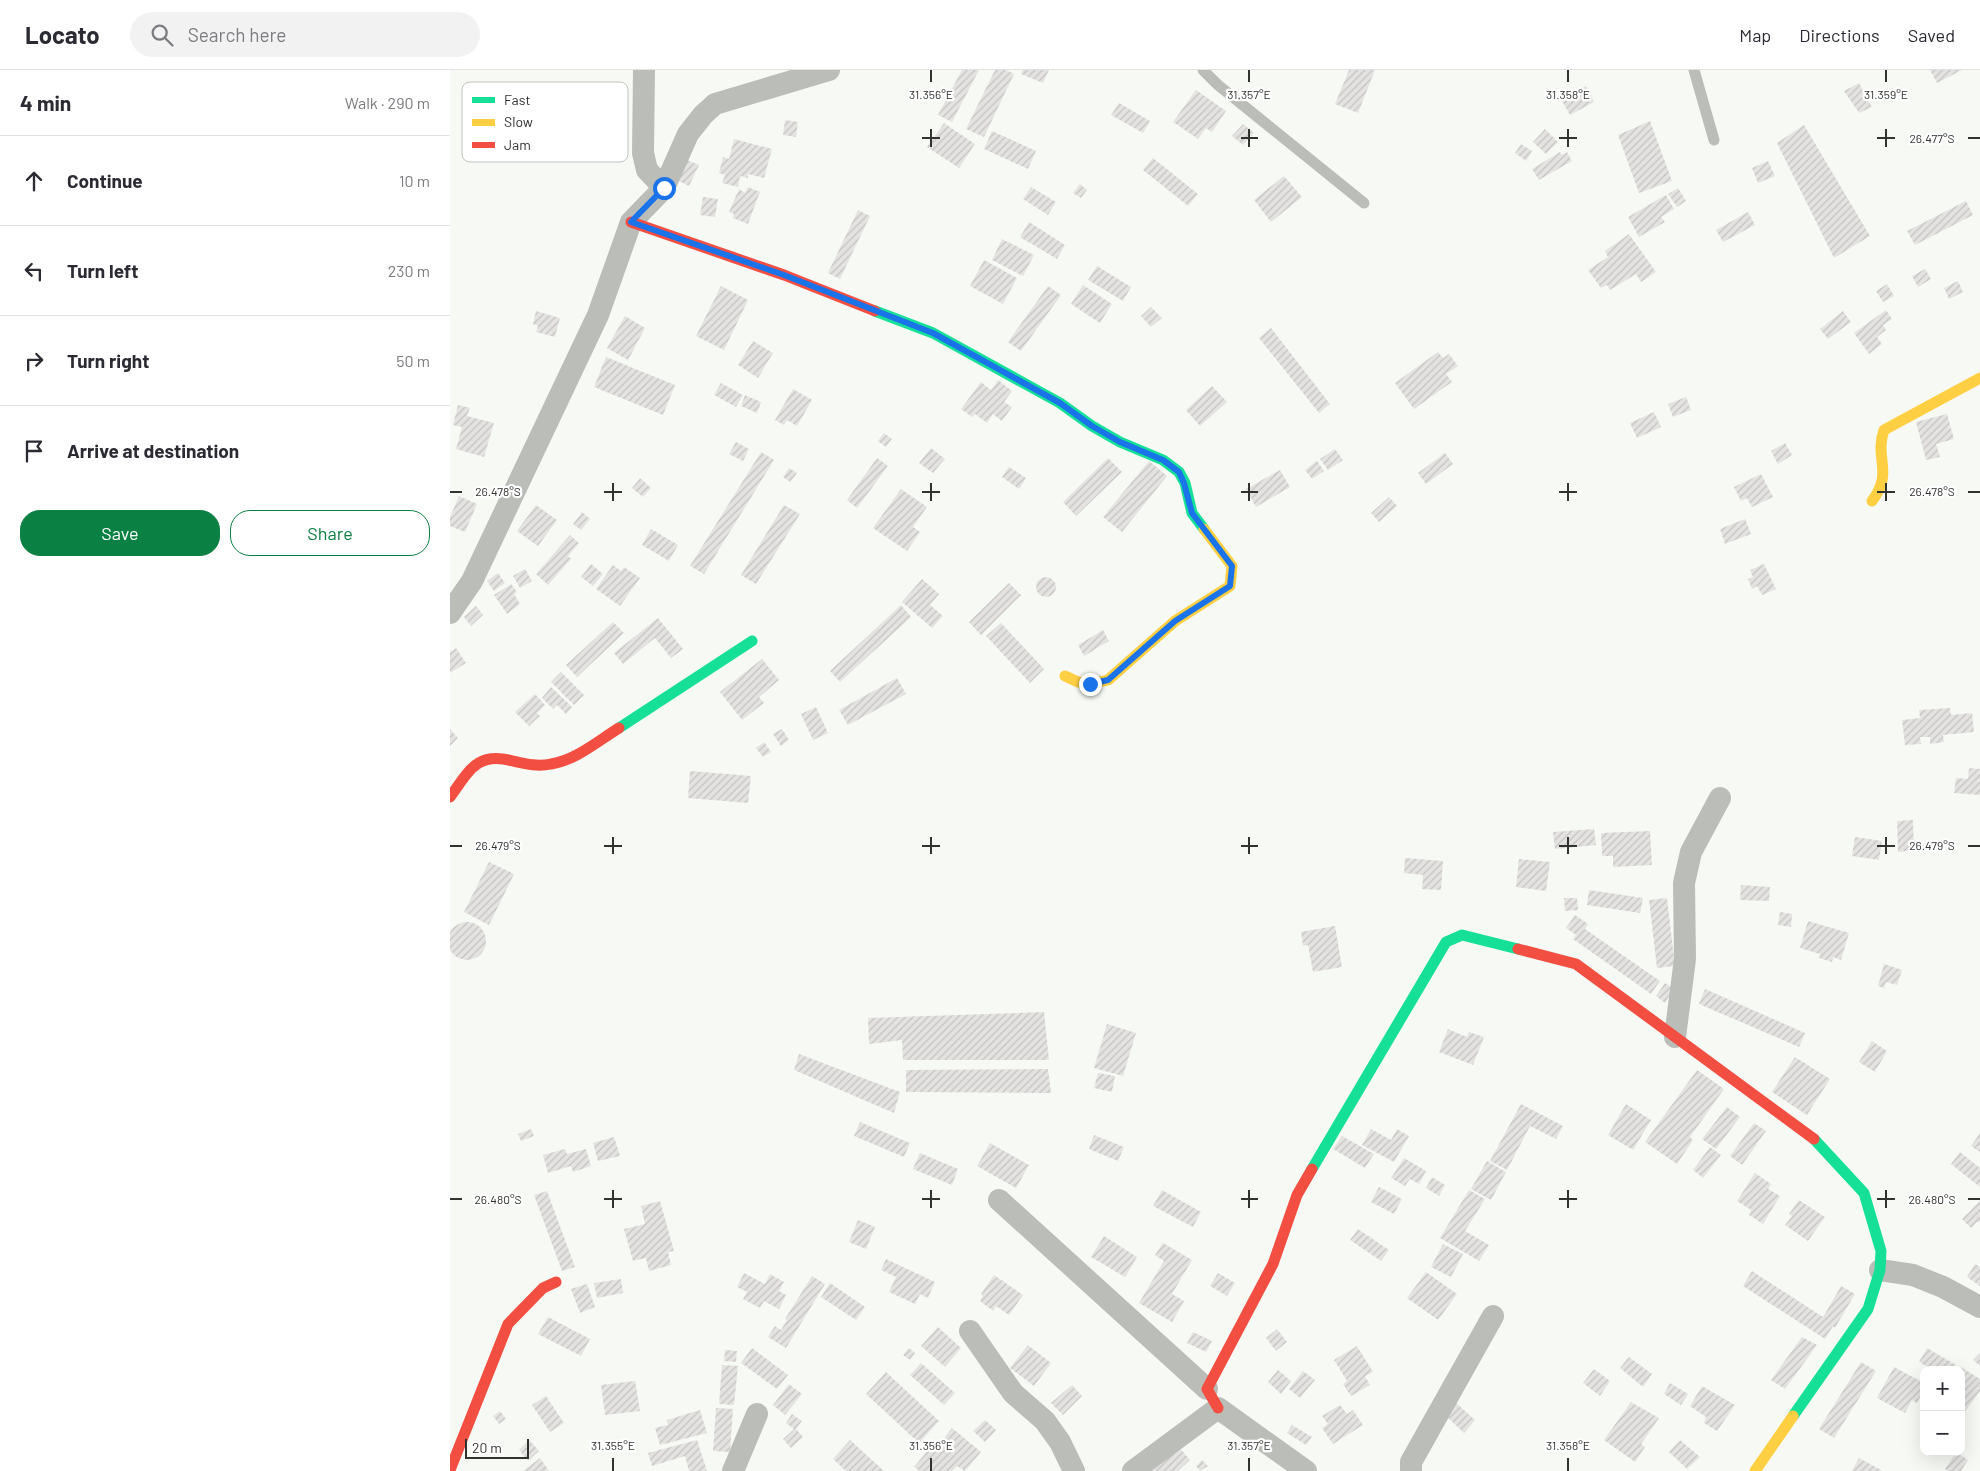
<!DOCTYPE html>
<html lang="en">
<head>
<meta charset="utf-8">
<style>
  body { margin:0; font-family:Barlow,sans-serif; background:#f2f2f3; color:#2b2b33 }
  .controls { position:absolute; right:15px; bottom:15px; display:grid; overflow:hidden; border-radius:10px; box-shadow:0 5px 20px #0002 }
  .controls button { width:45px; height:45px; display:grid; place-items:center; padding:0; border:0; border-bottom:1px solid #e1e1e2; background:#fff; color:#2b2b33; font:25px sans-serif }
  .scale { position:absolute; left:15px; bottom:12px; width:64px; box-sizing:border-box; padding-left:5px; border:2px solid #30332f; border-top:0; font-size:14px; line-height:18px; white-space:nowrap; color:#30332f; -webkit-text-stroke:4px #fff; paint-order:stroke }
  .stop { position:absolute; width:15px; height:15px; margin:-11px; border:4px solid #1a73e8; border-radius:50%; background:#fff }
  .stop.end { background:#1a73e8; border-color:#fff; box-shadow:0 1px 5px #0008 }
  .list { margin:0; padding:0; list-style:none }
  h2 { display:flex; justify-content:space-between; align-items:center; height:65px; margin:0; padding:0 20px; font-size:21px }
  h2 small { font-size:16px; font-weight:400; color:#7c7c81 }
  .list li { display:grid; grid-template-columns:32px 1fr auto; gap:15px; align-items:center; box-sizing:border-box; height:90px; padding:0 20px; border-top:1px solid #e1e1e2 }
  .list b { display:block; font-size:19px; white-space:nowrap }
  .list em { font-size:16px; font-style:normal; color:#7c7c81 }
  .actions { display:flex; gap:10px; padding:15px 20px }
  .actions a { flex:1; padding:11px 0; border:1px solid #0b8043; border-radius:20px; text-align:center; font-size:18px; color:#0b8043 }
  .actions .main { background:#0b8043; color:#fff }
  .icon { flex:none; width:28px; height:28px; fill:none; stroke:currentColor; stroke-width:2; stroke-linecap:round; stroke-linejoin:round }
  .map { position:relative; flex:none; width:1530px; height:1401px; overflow:hidden }
  header { display:flex; align-items:center; gap:30px; box-sizing:border-box; height:70px; padding:0 25px; background:#fff; border-bottom:1px solid #e1e1e2 }
  header strong { font-size:24px }
  nav { display:flex; gap:28px; margin-inline-start:auto; font-size:18px }
  .search { width:350px; height:45px; background:#f2f2f3; display:flex; align-items:center; gap:12px; box-sizing:border-box; padding:0 18px; border-radius:28px; color:#7c7c81; font-size:19px }
  main { display:flex }
  aside { flex:1; background:#fff }
  .map>svg:first-child { display:block }
</style>
</head>
<body>
<header>
<strong>Locato</strong>
<div class="search"><svg class="icon" aria-label="search" viewBox="0 0 24 24"><circle cx="10" cy="10" r="6"/><path d="M15 15l6 6"/></svg>Search here</div>
<nav><a>Map</a><a>Directions</a><a>Saved</a></nav>
</header>
<main>
<aside>
<h2>4 min<small>Walk · 290 m</small></h2>
<ul class="list">
<li><svg class="icon" aria-label="ahead" viewBox="0 0 24 24"><path d="M12 20V5M6 11l6-6 6 6"/></svg><div><b>Continue</b></div><em>10 m</em></li>
<li><svg class="icon" aria-label="left" viewBox="0 0 24 24"><path d="M17 20v-9H6M10 6l-5 5 5 5"/></svg><div><b>Turn left</b></div><em>230 m</em></li>
<li><svg class="icon" aria-label="right" viewBox="0 0 24 24"><path d="M7 20v-9h11M14 6l5 5-5 5"/></svg><div><b>Turn right</b></div><em>50 m</em></li>
<li><svg class="icon" aria-label="arrive" viewBox="0 0 24 24"><path d="M6 21V4h12l-3 4 3 4H6"/></svg><div><b>Arrive at destination</b></div></li>
</ul>
<div class="actions"><a class="main">Save</a><a>Share</a></div>
</aside>
<div class="map">
<svg width="1530" height="1401" viewBox="0 0 1530 1401">
  <defs>
    <pattern id="building-hatch" width="6" height="6" patternUnits="userSpaceOnUse" patternTransform="scale(1.25)"><rect width="6" height="6" fill="#e4e3e1"/><path d="M-1 1l2-2M0 6l6-6M5 7l2-2" fill="none" stroke="#c4c3c1"/></pattern>
  </defs>
  <rect width="100%" height="100%" fill="#f7faf4"/>
  <path fill="url(#building-hatch)" d="M512 0H529L502 52 488 45Z
    M545 0H556L564 4 534 67 516 59Z
    M573 0H599L593 13 571 4Z
    M899 0H925L908 43 885 34Z
    M1480 0H1512L1487 13Z
    M1409 13 1422 37 1409 43 1394 21Z
    M1136 16 1144 32 1120 45 1111 29Z
    M746 20 776 41 762 62 756 58 748 69 723 52Z
    M669 33 700 51 693 63 661 45Z
    M335 50 348 52 346 67 333 65Z
    M1200 51 1222 111 1189 123 1168 65Z
    M494 53 525 74 509 98 477 77Z
    M793 54 804 63 793 75 782 66Z
    M1354 55 1420 166 1384 188 1327 73Z
    M1095 59 1108 72 1096 84 1083 72Z
    M542 61 586 81 578 99 534 79Z
    M284 69 322 79 314 108 298 104V108L290 106 288 117 272 113 275 105 269 103 273 87 279 89Z
    M1071 74 1082 81 1076 91 1065 83Z
    M1110 82 1112 85 1117 82 1122 91 1089 110 1082 99Z
    M703 88 748 124 738 136 693 100Z
    M237 90 249 95 239 116 227 110Z
    M1318 91 1325 106 1308 113 1302 98Z
    M834 106 852 127 821 152 804 130Z
    M630 114 637 120 631 128 623 123Z
    M298 117 310 122 298 154 283 148 284 144 279 142 289 119 295 123Z
    M581 117 606 132 598 145 573 129Z
    M1228 118 1236 131 1227 137 1218 124Z
    M1216 125 1224 139 1211 147 1215 152 1189 167 1178 147Z
    M253 127 268 129 265 147 250 145Z
    M1516 131 1523 145 1465 175 1457 161Z
    M408 140 420 146 390 209 378 203Z
    M1298 142 1305 155 1273 172 1266 160Z
    M579 152 615 175 607 189 570 167Z
    M1179 164 1206 202 1191 212 1186 204 1160 220 1157 215 1151 218 1138 200 1158 187 1155 181Z
    M552 169 584 185 573 206 542 190Z
    M534 190 567 208 553 234 520 216Z
    M647 196 681 217 673 231 638 210Z
    M1475 199 1481 209 1468 217 1462 206Z
    M1508 211 1513 222 1499 229 1494 218Z
    M1437 214 1444 226 1433 232 1426 221Z
    M633 215 662 234 650 253 621 234Z
    M271 216 298 230 274 280 246 266Z
    M598 216 611 225 571 281 558 272Z
    M701 237 712 248 701 257 691 246Z
    M1436 240 1442 249 1433 255 1436 260 1427 267 1432 274 1419 284 1404 263Z
    M86 241 110 248 105 267 86 262 88 256 83 254Z
    M1393 241 1401 252 1378 269 1370 259Z
    M175 246 195 258 178 290 157 278Z
    M821 258 880 334 869 343 809 268Z
    M303 271 323 283 308 308 288 295Z
    M988 282 993 288 999 284 1008 296 996 304 1002 312 964 339 945 313Z
    M156 287 225 315 213 345 144 317Z
    M548 310 562 321 554 332 562 337 552 351 543 344 537 353 525 344 522 347 511 339 531 312 541 320Z
    M271 313 293 325 286 337 264 325Z
    M762 316 777 332 750 356 736 340Z
    M343 319 362 330 347 356 337 350 334 355 325 350Z
    M295 325 311 332 307 343 291 336Z
    M1236 327 1241 340 1223 347 1218 334Z
    M8 335 20 338 17 346 44 353 34 387 6 379 12 357 3 355Z
    M1204 342 1211 357 1187 368 1180 353Z
    M1497 344 1504 369 1486 374 1490 387 1476 390 1466 352Z
    M434 363 442 369 436 377 428 371Z
    M286 372 299 379 293 391 279 384Z
    M1335 373 1342 385 1328 394 1321 381Z
    M481 378 495 389 483 403 469 393Z
    M885 379 893 390 878 400 870 389Z
    M311 382 324 390 254 504 240 496Z
    M995 383 1003 394 976 414 968 403Z
    M427 388 438 396 407 438 397 430Z
    M658 388 672 402 626 446 613 432Z
    M699 391 717 406 672 462 653 447Z
    M867 391 874 401 862 409 855 400Z
    M559 397 576 408 569 419 552 407Z
    M339 398 347 403 340 412 333 407Z
    M830 400 840 417 806 437 796 419Z
    M1311 404 1323 427 1302 437 1297 428 1291 431 1284 417Z
    M190 408 201 418 193 427 182 418Z
    M451 419 477 437 463 457 470 462 457 481 423 458Z
    M9 426 27 434 15 462 0 456V447Z
    M939 427 947 436 929 452 921 443Z
    M86 435 107 450 88 476 67 461Z
    M334 435 350 444 306 514 291 505Z
    M132 442 140 449 131 460 123 454Z
    M1295 449 1301 464 1275 474 1270 459Z
    M201 459 228 475 219 491 192 475Z
    M120 465 129 473 118 486 121 489 98 515 86 504Z
    M141 494 153 504 143 516 131 507Z
    M1314 494 1326 519 1312 525 1307 516 1302 519 1298 509 1303 507 1300 500Z
    M163 495 171 501 174 497 190 508 170 536 146 519Z
    M75 499 82 511 70 518 63 506Z
    M48 503 55 513 44 521 37 511Z
    M586 517a10 10 0 1 1 20 0a10 10 0 1 1-20 0Z
    M472 509 489 524 480 535 493 546 482 558 452 532Z
    M559 513 571 525 531 565 519 552Z
    M61 514 67 522 64 524 70 534 57 544 44 525Z
    M451 535 461 547 390 612 380 601Z
    M26 536 33 545 21 556 14 547Z
    M208 548 233 579 221 588 205 568 173 594 164 583Z
    M163 552 174 563 127 607 116 595Z
    M551 553 594 599 580 613 536 566Z
    M653 560 659 571 634 586 628 575Z
    M6 578 16 593 0 603V582Z
    M312 589 329 610 309 627 314 633 292 650 270 622Z
    M111 602 134 625 124 635 101 612Z
    M447 608 456 624 398 655 389 640Z
    M101 617 122 637 116 644 107 635 103 639 92 628Z
    M85 624 95 635 87 643 90 646 79 656 65 642Z
    M366 637 378 663 363 670 351 644Z
    M1500 638 1501 645 1522 643 1524 662 1493 665 1494 672 1480 674V667H1470L1471 674 1455 675 1452 650 1470 648 1469 640Z
    M0 659 8 668 0 676Z
    M332 659 339 670 331 676 323 664Z
    M314 672 321 682 313 687 306 678Z
    M1519 698 1530 699V725L1504 723 1506 708 1518 709Z
    M240 701 301 706 298 733 238 728Z
    M1463 750 1464 780 1448 782 1447 751Z
    M1144 759 1146 775 1105 779 1103 762Z
    M1200 761 1202 795 1163 797V786H1152L1151 763Z
    M1405 767 1432 771 1429 790 1402 786Z
    M955 788 993 791 991 820 972 819 973 805 954 803Z
    M1069 789 1100 792 1096 821 1066 817Z
    M39 792 64 804 39 855 14 842Z
    M1291 815 1320 817 1319 831 1290 830Z
    M1139 820 1193 828 1190 843 1137 835Z
    M1114 828H1127L1128 840 1115 841Z
    M1217 828 1225 896 1207 898 1199 830Z
    M1330 842 1342 844 1341 857 1328 855Z
    M1125 845 1138 854 1135 859 1210 911 1201 924 1123 869 1126 865 1116 858Z
    M1358 851 1399 863 1391 890 1383 887 1382 892 1369 888 1370 884 1350 878Z
    M-2 871a19 19 0 1 1 38 0a19 19 0 1 1-38 0Z
    M885 856 892 897 863 902 858 875 853 876 851 862Z
    M1434 894 1452 900 1447 915 1436 912 1434 918 1428 916Z
    M1215 913 1224 919 1215 933 1206 926Z
    M1255 919 1355 963 1349 977 1249 934Z
    M594 942 599 990H453L452 970 419 974 418 948Z
    M657 954 686 963 673 1006 644 998Z
    M998 959 1017 967 1019 962 1034 967 1023 995 989 982Z
    M1422 971 1437 981 1425 1002 1409 992Z
    M349 984 450 1022 444 1043 344 1000Z
    M1345 987 1380 1009 1357 1045 1322 1022Z
    M598 999 601 1023 456 1022V1000Z
    M1247 1000 1274 1019 1240 1067 1243 1070 1227 1094 1195 1072Z
    M648 1003 665 1006 662 1022 644 1018Z
    M1071 1034 1113 1056 1106 1069 1080 1056 1057 1100 1040 1091Z
    M1176 1034 1201 1050 1183 1080 1158 1065Z
    M1277 1037 1290 1047 1266 1079 1252 1069Z
    M410 1052 460 1073 454 1087 404 1066Z
    M1304 1053 1316 1061 1292 1095 1280 1086Z
    M81 1059 84 1066 71 1071 68 1064Z
    M921 1059 941 1070 947 1059 959 1066 944 1092 912 1075Z
    M1530 1063V1082L1521 1076Z
    M644 1065 674 1077 668 1091 639 1079Z
    M892 1066 924 1084 915 1098 883 1079Z
    M164 1067 170 1086 148 1091 143 1073Z
    M540 1073 579 1095 566 1118 527 1096Z
    M1260 1077 1271 1085 1253 1108 1243 1100Z
    M115 1079 117 1084 136 1079 141 1096 123 1102 121 1096 98 1103 93 1085Z
    M1510 1082 1530 1098V1117L1501 1094Z
    M470 1083 508 1099 502 1115 463 1099Z
    M954 1088 976 1101 969 1114 960 1109 955 1116 941 1108Z
    M1037 1091 1056 1102 1041 1130 1021 1119Z
    M1305 1103 1321 1114 1318 1119 1330 1126 1313 1154 1299 1145 1301 1140 1287 1131Z
    M982 1107 995 1115 989 1126 976 1118Z
    M929 1117 952 1129 944 1144 921 1132Z
    M712 1120 751 1142 743 1157 703 1136Z
    M1019 1120 1035 1129 1015 1161 1039 1175 1029 1191 990 1168Z
    M97 1121 125 1197 112 1201 84 1125Z
    M1349 1130 1375 1147 1358 1171 1335 1155 1342 1146 1339 1144Z
    M210 1131 224 1181 218 1182 221 1195 199 1201 196 1188 183 1191 174 1159 195 1154 191 1136Z
    M1530 1131V1153L1528 1151 1521 1158 1512 1149Z
    M408 1150 425 1157 416 1179 399 1172Z
    M908 1159 939 1180 931 1191 900 1170Z
    M654 1166 687 1187 675 1207 641 1187Z
    M713 1173 742 1190 722 1224 734 1231 722 1252 689 1233 714 1191 705 1185Z
    M993 1174 1013 1184 1001 1207 981 1197Z
    M436 1189 485 1212 478 1228 470 1224 465 1234 439 1222 446 1207 431 1200Z
    M1525 1194 1530 1197V1216L1517 1207Z
    M1302 1201 1373 1247 1391 1216 1405 1224 1385 1258 1383 1256 1375 1269 1293 1216Z
    M976 1202 1007 1224 988 1250 957 1228Z
    M294 1203 315 1214 320 1204 334 1212 329 1221 336 1225 329 1239 314 1231 310 1238 293 1229 297 1222 287 1217Z
    M768 1203 785 1213 777 1226 760 1216Z
    M544 1205 573 1225 559 1245 546 1236 543 1241 530 1231 533 1226 531 1224Z
    M362 1206 375 1214 336 1278 318 1267 325 1256 331 1260 337 1250 335 1249Z
    M171 1209 173 1223 147 1228 144 1213Z
    M380 1213 415 1237 406 1250 371 1227Z
    M137 1214 145 1237 130 1243 121 1219Z
    M98 1247 140 1269 131 1286 88 1264Z
    M488 1257 511 1278 495 1297 471 1276Z
    M827 1259 837 1272 826 1281 816 1268Z
    M743 1262 762 1271 756 1282 737 1273Z
    M1352 1267 1367 1275 1335 1319 1321 1310Z
    M578 1275 601 1293 584 1316 560 1298Z
    M907 1276 923 1302 915 1306 920 1315 901 1326 893 1314 897 1311 884 1290Z
    M302 1278 338 1305 327 1319 291 1293Z
    M459 1278 465 1283 460 1290 453 1285Z
    M1477 1278 1506 1295 1504 1300H1483L1469 1292Z
    M275 1280 287 1281 286 1292 274 1291Z
    M1530 1283V1296L1523 1290Z
    M1179 1287 1202 1304 1193 1317 1170 1298Z
    M1411 1292 1426 1301 1384 1368 1369 1359Z
    M471 1293 505 1323 494 1335 460 1305Z
    M272 1295 288 1296 284 1335 269 1334Z
    M1444 1297 1474 1313V1320L1467 1333 1462 1330 1455 1343 1427 1328Z
    M1511 1297 1530 1309V1321L1511 1347V1300H1509Z
    M1144 1299 1160 1311 1150 1326 1133 1313Z
    M828 1300 841 1311 831 1324 818 1312Z
    M853 1301 865 1310 850 1328 839 1319Z
    M436 1302 489 1351 469 1373 416 1324Z
    M185 1311 190 1341 155 1345 151 1315Z
    M1220 1313 1238 1324 1231 1335 1214 1324Z
    M339 1314 352 1324 335 1345 323 1335Z
    M622 1315 632 1326 613 1345 601 1333Z
    M1252 1316 1285 1335 1267 1361 1254 1353 1256 1347 1240 1336Z
    M96 1326 114 1353 100 1362 82 1335Z
    M1181 1332 1209 1348 1191 1374 1195 1377 1185 1392 1154 1370Z
    M1006 1333 1025 1350 1014 1363 995 1345Z
    M890 1335 897 1344 903 1340 913 1355 883 1374 872 1358 878 1354 872 1346Z
    M266 1338 283 1339 280 1382 263 1381Z
    M250 1340 257 1363 210 1375 205 1358 218 1355 217 1350Z
    M50 1341 56 1349 49 1354 43 1346Z
    M342 1344 352 1351 346 1359 353 1367 341 1378 333 1369 344 1359 336 1353Z
    M535 1350 546 1360 535 1372 523 1361Z
    M842 1355 862 1367 856 1375 837 1363Z
    M502 1358 531 1382 515 1401 507 1396 502 1401H469L464 1397 484 1373 488 1376Z
    M79 1370 89 1381 78 1391 69 1380Z
    M247 1370 257 1401H239L235 1386 202 1396 198 1383Z
    M400 1370 434 1401H396L383 1389Z
    M1230 1370 1250 1387 1237 1399 1219 1382Z
    M729 1377 740 1390 728 1401H702Z
    M1506 1382 1518 1390 1511 1401H1498L1495 1399Z
    M90 1388 99 1401H73Z
    M1409 1388 1433 1401H1402Z
    M752 1390 758 1396 750 1401 746 1396Z"/>
  <g fill="none" stroke-linecap="round" stroke-linejoin="round">
    <path stroke="#bbbdb9" stroke-width="11" d="M753 0 768 15 914 133
      M1244 0 1264 70"/>
    <path stroke="#bbbdb9" stroke-width="22" d="M194 0 193 83 197 100 214 118
      M0 543 22 511 148 245 181 152 214 118 238 64 253 45 265 34 379 0
      M1225 967 1235 889 1234 813 1241 782 1270 728
      M549 1130 757 1319
      M1430 1200 1463 1205 1493 1217 1530 1237
      M520 1261 563 1323 595 1351 610 1372 624 1401
      M283 1401 307 1344
      M683 1401 768 1338 856 1401
      M961 1401V1392L1043 1246"/>
    <path stroke="#16e098" stroke-width="11" d="M425 241 483 263 610 333 642 356 670 372 713 390 729 402 735 413 742 443 754 459
      M169 658 302 571
      M862 1099 996 872 1012 865 1068 879
      M1343 1346 1418 1239 1430 1200 1431 1181 1414 1123 1364 1069"/>
    <path stroke="#ffcf43" stroke-width="11" d="M1422 431C1444 402 1424 388 1434 360L1530 308
      M615 606 628 612 640 614 658 610 725 551 780 516 782 496 754 459
      M1305 1401 1343 1346"/>
    <path stroke="#f24e42" stroke-width="11" d="M181 152 334 205 425 241
      M0 727C19 701 27 681 63 691 76 694 88 697 101 694 126 690 148 671 169 658
      M1068 879 1126 894 1364 1069
      M768 1338 757 1319 823 1194 847 1125 862 1099
      M0 1400 58 1254 93 1218 106 1212"/>
  </g>
  <g fill="none" stroke-linecap="round" stroke-linejoin="round">
    <path stroke="#1a73e8" stroke-width="6" d="M214 118 181 152 334 205 483 263 610 333 642 356 670 372 713 390 729 402 734 413 742 443 782 496 780 516 725 551 658 610 640 614"/>
  </g>
  <path fill="none" stroke="#30332f" stroke-width="2" d="M481 0V12M799 0V12M1118 0V12M1436 0V12M481 59V77M799 59V77M1118 59V77M1436 59V77M472 68H490M791 68H808M1109 68H1127M1427 68H1445M1518 68H1530M163 413V431M481 413V431M799 413V431M1118 413V431M1436 413V431M0 422H12M154 422H172M472 422H490M791 422H808M1109 422H1127M1427 422H1445M1518 422H1530M163 767V784M481 767V784M799 767V784M1118 767V784M1436 767V784M0 776H12M154 776H172M472 776H490M791 776H808M1109 776H1127M1427 776H1445M1518 776H1530M163 1120V1138M481 1120V1138M799 1120V1138M1118 1120V1138M1436 1120V1138M0 1129H12M154 1129H172M472 1129H490M791 1129H808M1109 1129H1127M1427 1129H1445M1518 1129H1530M163 1388V1401M481 1388V1401M799 1388V1401M1118 1388V1401"/>
  <rect x="12" y="12" width="166" height="80" rx="8" fill="#fff" stroke="#c1c2c1" stroke-width="1"/>
  <rect x="22" y="27" width="23" height="6" fill="#16e098"/>
  <rect x="22" y="49" width="23" height="7" fill="#ffcf43"/>
  <rect x="22" y="72" width="23" height="6" fill="#f24e42"/>
  <g font-size="14" fill="#30332f">
    <text x="54" y="35">Fast</text>
    <text x="54" y="57">Slow</text>
    <text x="54" y="80">Jam</text>
  </g>
  <g font-size="12" text-anchor="middle" fill="#30332f" stroke="#fff" stroke-width="4.5" stroke-linejoin="round" paint-order="stroke">
    <text x="481" y="29">31.356°E</text>
    <text x="799" y="29">31.357°E</text>
    <text x="1118" y="29">31.358°E</text>
    <text x="1436" y="29">31.359°E</text>
    <text x="1482" y="73">26.477°S</text>
    <text x="48" y="426">26.478°S</text>
    <text x="1482" y="426">26.478°S</text>
    <text x="48" y="780">26.479°S</text>
    <text x="1482" y="780">26.479°S</text>
    <text x="48" y="1134">26.480°S</text>
    <text x="1482" y="1134">26.480°S</text>
    <text x="163" y="1380">31.355°E</text>
    <text x="481" y="1380">31.356°E</text>
    <text x="799" y="1380">31.357°E</text>
    <text x="1118" y="1380">31.358°E</text>
  </g>
</svg>
<div class="controls">
<button>+</button>
<button>−</button>
</div>
<div class="scale">20 m</div>
<div class="stop" style="left:214px;top:118px"></div>
<div class="stop end" style="left:640px;top:614px"></div>
</div>
</main>
</body>
</html>
